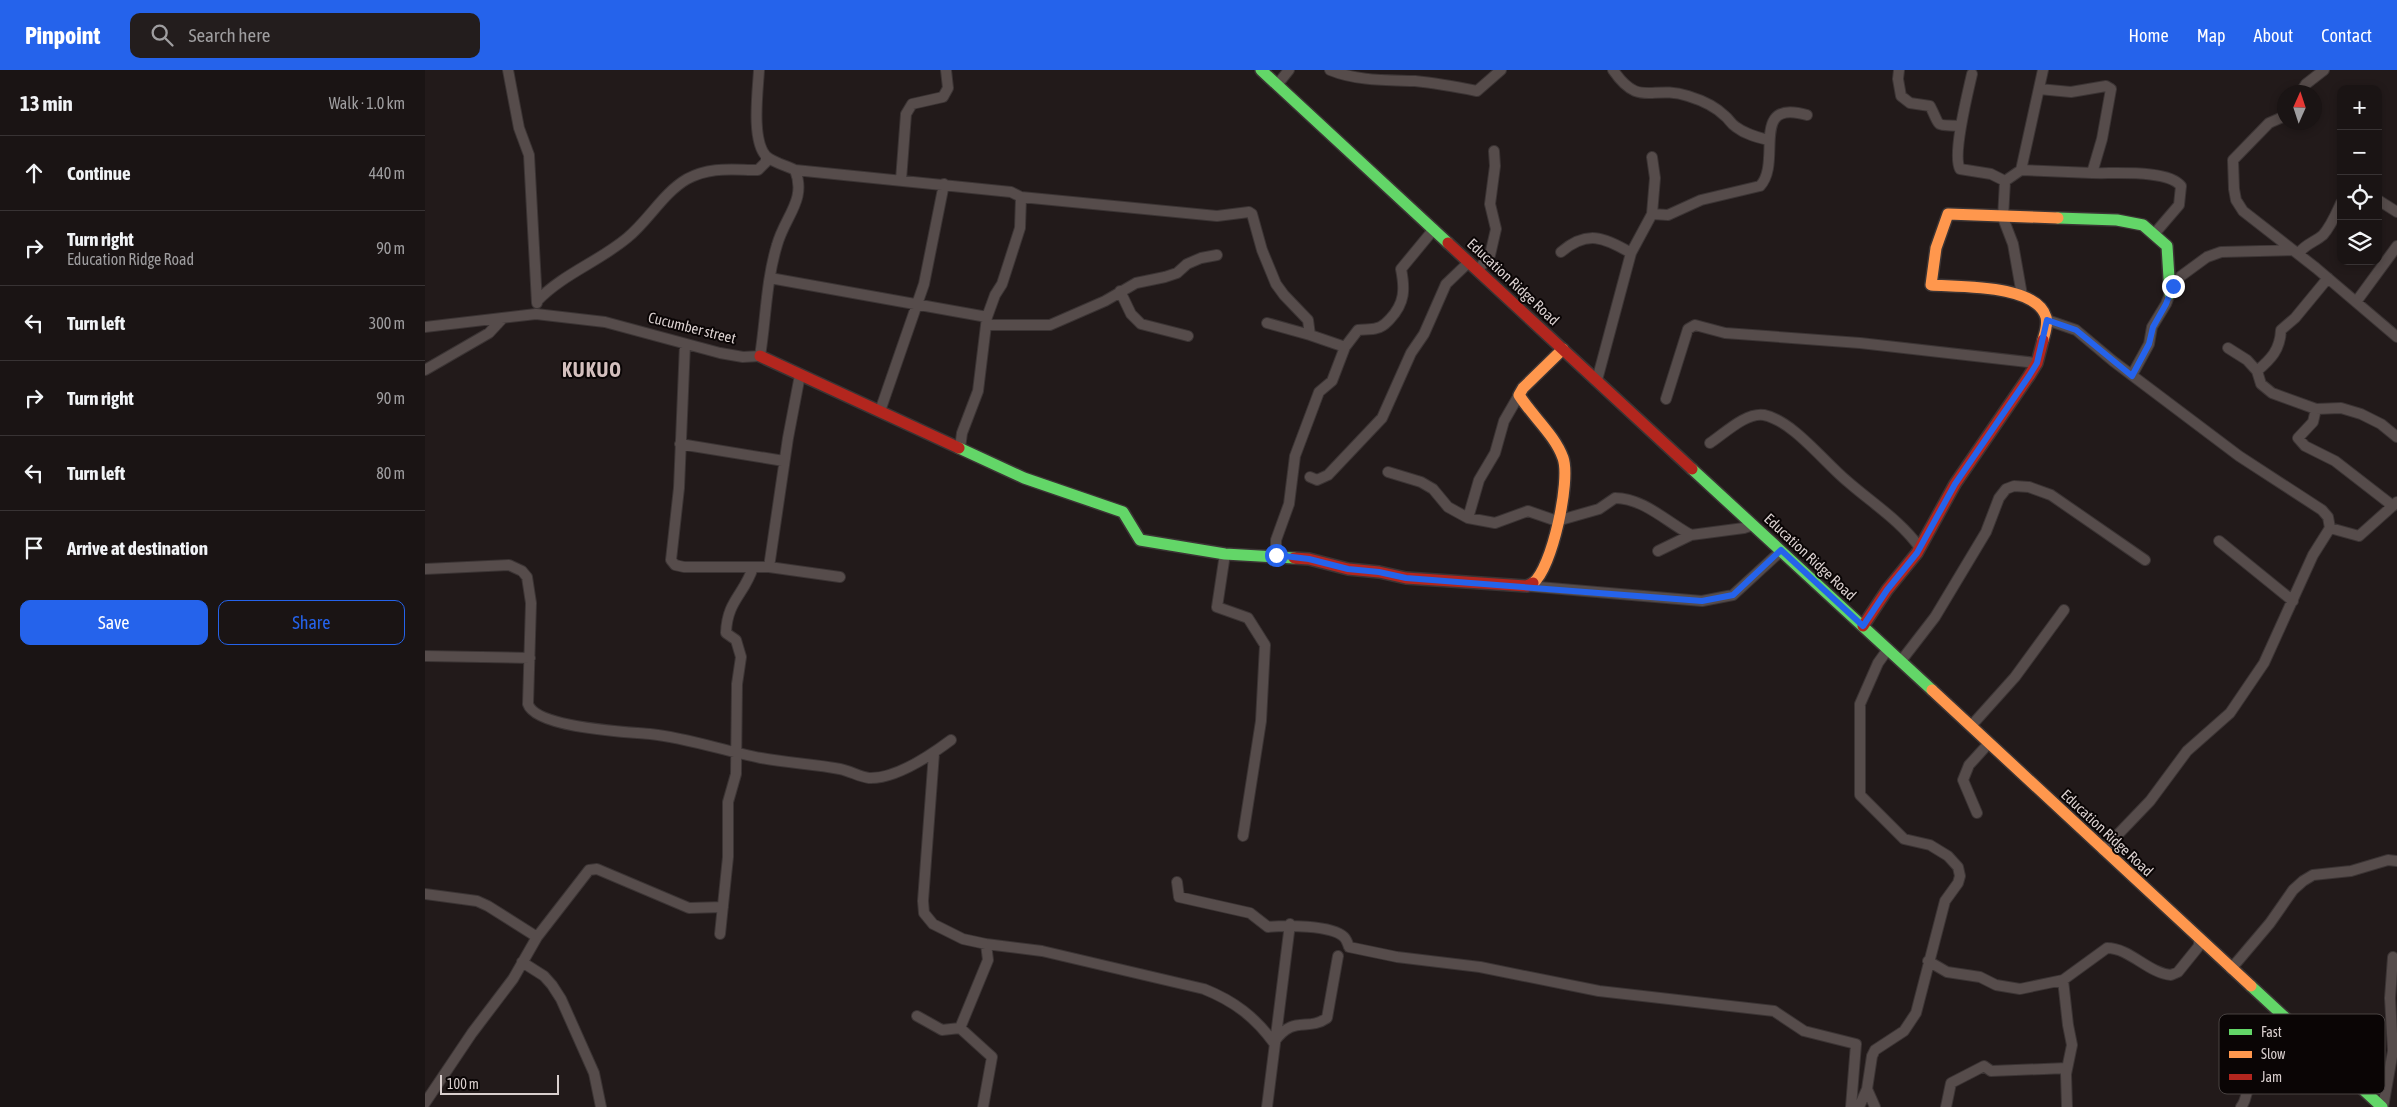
<!DOCTYPE html>
<html lang="en">
<head>
<meta charset="utf-8">
<style>
  body { margin:0; font-family:"Asap Condensed",sans-serif; background:#231d1d; color:#f1f3f6 }
  .controls { position:absolute; right:15px; top:15px; display:grid; overflow:hidden; border-radius:10px; box-shadow:0 2px 8px #0003 }
  .controls button { width:45px; height:45px; display:grid; place-items:center; padding:0; border:0; border-bottom:1px solid #383334; background:#1a1414; color:#f1f3f6; font:25px sans-serif }
  .compass { position:absolute; left:1852px; top:15px; width:45px; height:45px; border-radius:50%; background:#1a1414; box-shadow:0 2px 8px #0003; rotate:3deg }
  .scale { position:absolute; left:15px; bottom:12px; width:119px; box-sizing:border-box; padding-left:5px; border:2px solid #d9cfce; border-top:0; font-size:14px; line-height:18px; white-space:nowrap; color:#d9cfce; -webkit-text-stroke:4px #0a0505; paint-order:stroke }
  .stop { position:absolute; width:15px; height:15px; margin:-11px; border:4px solid #2563eb; border-radius:50%; background:#fff }
  .stop.end { background:#2563eb; border-color:#fff; box-shadow:0 1px 5px #0008 }
  .list { margin:0; padding:0; list-style:none }
  h2 { display:flex; justify-content:space-between; align-items:center; height:65px; margin:0; padding:0 20px; font-size:21px }
  h2 small { font-size:16px; font-weight:400; color:#9f9ea0 }
  .list li { display:grid; grid-template-columns:32px 1fr auto; gap:15px; align-items:center; box-sizing:border-box; height:75px; padding:0 20px; border-top:1px solid #383334 }
  .list b { display:block; font-size:19px; white-space:nowrap }
  .list p { margin:0; font-size:16px; white-space:nowrap; color:#9f9ea0 }
  .list em { font-size:16px; font-style:normal; color:#9f9ea0 }
  .actions { display:flex; gap:10px; padding:15px 20px }
  .actions a { flex:1; padding:11px 0; border:1px solid #2563eb; border-radius:10px; text-align:center; font-size:18px; color:#2563eb }
  .actions .main { background:#2563eb; color:#fff }
  .icon { flex:none; width:28px; height:28px; fill:none; stroke:currentColor; stroke-width:2; stroke-linecap:round; stroke-linejoin:round }
  .map { position:relative; flex:none; width:1972px; height:1037px; overflow:hidden }
  header { display:flex; align-items:center; gap:30px; box-sizing:border-box; height:70px; padding:0 25px; background:#2563eb; color:#fff }
  header strong { font-size:24px }
  nav { display:flex; gap:28px; margin-inline-start:auto; font-size:18px }
  .search { width:350px; height:45px; background:#231d1d; display:flex; align-items:center; gap:12px; box-sizing:border-box; padding:0 18px; border-radius:10px; color:#9f9ea0; font-size:19px }
  main { display:flex }
  aside { flex:1; background:#1a1414 }
  .map>svg:first-child { display:block }
</style>
</head>
<body>
<header>
<strong>Pinpoint</strong>
<div class="search"><svg class="icon" aria-label="search" viewBox="0 0 24 24"><circle cx="10" cy="10" r="6"/><path d="M15 15l6 6"/></svg>Search here</div>
<nav><a>Home</a><a>Map</a><a>About</a><a>Contact</a></nav>
</header>
<main>
<aside>
<h2>13 min<small>Walk · 1.0 km</small></h2>
<ul class="list">
<li><svg class="icon" aria-label="ahead" viewBox="0 0 24 24"><path d="M12 20V5M6 11l6-6 6 6"/></svg><div><b>Continue</b></div><em>440 m</em></li>
<li><svg class="icon" aria-label="right" viewBox="0 0 24 24"><path d="M7 20v-9h11M14 6l5 5-5 5"/></svg><div><b>Turn right</b><p>Education Ridge Road</p></div><em>90 m</em></li>
<li><svg class="icon" aria-label="left" viewBox="0 0 24 24"><path d="M17 20v-9H6M10 6l-5 5 5 5"/></svg><div><b>Turn left</b></div><em>300 m</em></li>
<li><svg class="icon" aria-label="right" viewBox="0 0 24 24"><path d="M7 20v-9h11M14 6l5 5-5 5"/></svg><div><b>Turn right</b></div><em>90 m</em></li>
<li><svg class="icon" aria-label="left" viewBox="0 0 24 24"><path d="M17 20v-9H6M10 6l-5 5 5 5"/></svg><div><b>Turn left</b></div><em>80 m</em></li>
<li><svg class="icon" aria-label="arrive" viewBox="0 0 24 24"><path d="M6 21V4h12l-3 4 3 4H6"/></svg><div><b>Arrive at destination</b></div></li>
</ul>
<div class="actions"><a class="main">Save</a><a>Share</a></div>
</aside>
<div class="map">
<svg width="1972" height="1037" viewBox="0 0 1972 1037">
  <rect width="100%" height="100%" fill="#221a1a"/>
  <g fill="none" stroke-linecap="round" stroke-linejoin="round">
    <g stroke="#3b3434" stroke-width="12">
      <path id="street" d="M83 0 94 58 104 85 112 233
        M905 0C932 11 960 10 990 11 1010 13 1032 17 1052 21L1076 0
        M1188 0C1215 39 1226 14 1263 26 1276 30 1290 36 1300 46 1304 49 1306 54 1311 57 1320 64 1331 67 1343 70
        M1474 0 1473 9 1476 26 1485 33 1505 36C1517 59 1508 54 1536 56
        M1547 4C1543 22 1527 85 1535 99L1566 104 1580 111
        M852 15 864 0
        M1876 22 1881 14 1899 0
        M1860 46 1844 53 1808 90 1809 119 1811 130 1818 141 1891 198 1972 267
        M370 100 586 122 596 127 792 146 824 142 827 144 837 180 851 214 859 225 883 250 885 265 920 277
        M1596 100 1667 103 1677 69 1686 19 1681 16 1646 22 1614 19
        M1667 103C1688 104 1743 99 1756 116L1754 135 1730 163
        M476 110 481 44 487 34 518 27 523 18 521 0
        M1953 130 1972 142
        M1227 144 1243 145 1276 130 1335 116C1358 92 1323 28 1382 45
        M1136 182C1162 160 1179 167 1206 183
        M1873 184C1880 174 1890 172 1898 165 1906 156 1911 144 1916 133
        M1053 200 1065 185 1071 159 1065 134 1070 96 1069 81
        M345 208 562 247
        M695 221 706 244 716 254 763 266
        M1597 225 1588 174 1578 148 1580 111 1596 100 1618 0
        M112 231C138 204 173 192 202 168 224 150 238 123 262 109 286 96 308 100 333 100L341 92V86
        M1931 232 1972 176
        M1622 250 1651 260 1688 291 1814 386 1897 440 1903 447 1905 458
        M842 253 885 265
        M562 255H625L680 231 711 213 740 207 752 203 762 194 776 188 792 185
        M0 257 111 244 180 252 295 283 318 287 335 286C341 249 341 211 352 175 360 146 382 130 370 100 362 96 347 92 341 86 326 70 333 20 334 0
        M260 274 254 418 246 490 250 495 259 497H344L415 507
        M1803 278 1822 290 1832 301 1836 314 1847 323 1891 339 1916 338 1936 344 1956 354 1972 367
        M0 300 64 263 78 248
        M1832 301C1846 289 1855 280 1856 260L1870 248 1903 208
        M1707 305 1724 274 1727 257 1741 234 1748 216 1756 206 1782 187 1796 182 1868 180
        M1172 310 1206 183 1227 144 1230 108 1227 87
        M1241 329 1263 259 1270 255 1300 263 1435 273 1612 293
        M1891 339 1888 352 1873 368 1880 376 1910 391 1968 436
        M455 341 499 214 519 114
        M1285 373C1299 364 1321 342 1339 345 1368 351 1399 392 1422 411 1447 433 1476 451 1495 478
        M255 374 359 391
        M535 378 537 363 553 321 562 247 570 225 577 214 595 158 596 127
        M963 402 996 412 1008 419 1023 437 1043 448 1070 453 1103 441 1132 451 1174 439 1190 428C1218 428 1242 452 1266 465L1319 458 1328 455
        M885 407 892 410 903 405 957 348 986 283 999 264 1021 214 1044 192
        M1043 448 1054 410 1070 383 1079 351 1094 325
        M1905 458 1934 466 1972 432
        M1794 471 1868 531
        M1233 481 1266 465
        M800 484 792 537 823 548 840 575 836 651 818 766
        M851 485V470L864 434 870 386 894 322 907 311 920 277 933 260C939 259 946 260 952 258 958 257 961 253 965 249 980 233 980 219 976 199L1009 159
        M344 497 363 368 375 305
        M0 499 84 495 97 501 102 507 106 533 103 634C111 658 202 662 225 664 263 668 299 681 336 688 362 693 389 694 415 699 425 701 435 707 444 708 470 709 506 685 526 670
        M1102 516 1277 531 1308 525 1356 481
        M0 586 105 588
        M1476 591 1510 547 1561 462 1574 428 1581 419 1589 416 1604 417 1626 425 1720 490
        M1546 656 1590 607 1639 540
        M509 683 498 831 499 843 508 854 538 869 561 874 617 881 779 919C809 931 830 947 849 973
        M1552 743 1538 710 1544 695 1564 673
        M1678 780 1725 731 1762 681 1805 643 1839 593 1888 485 1905 458
        M752 812 754 827 825 843 843 857C859 855 907 855 919 867 921 869 923 874 924 877L972 887 1055 897 1174 921 1349 941 1379 961 1431 974 1426 1037
        M0 824 52 831 63 836 112 867
        M295 864 303 787V732L311 704 312 614 316 587 311 570 301 563C302 530 320 524 328 497
        M1503 891 1522 902 1555 907 1571 915 1595 919 1638 910 1682 878C1705 878 1723 903 1746 905L1753 902 1774 876V870
        M97 892 119 906 127 915 136 929 169 1003 176 1037
        M1806 899 1845 853 1868 820 1878 811 1888 805 1926 801 1963 790 1972 791
        M1638 910 1643 955 1647 975 1641 1004 1642 1037
        M492 946 517 960 535 958
        M849 972C869 944 882 962 902 948L913 886
        M1442 1019 1450 1037
        M0 1033 47 963 88 909 112 867 164 800 172 799 264 838 298 837
        M558 1037 567 987 535 958 563 890 561 874
        M842 1037 865 854
        M1434 1037 1442 1019 1447 986 1450 980 1479 961 1491 943 1520 831 1533 813 1535 806 1533 797 1523 786 1505 775 1479 769 1435 725V634L1453 593 1463 579
        M1521 1037 1526 1013 1559 996 1566 1001 1642 998
        M1816 1037C1823 1029 1820 1018 1828 1009L1888 974
        M1958 1037 1968 981 1965 928 1968 887"/>
    </g>
    <g stroke="#3b3434" stroke-width="14">
      <path id="fast" d="M836 0 1023 173
        M1633 148 1692 150 1718 155 1742 176 1745 224
        M534 378 599 408 698 442 715 470 800 484 869 488
        M1267 399 1507 620
        M1826 916 1957 1037"/>
    </g>
    <g stroke="#3b3434" stroke-width="14">
      <path id="slow" d="M1618 270C1620 263 1623 255 1621 247 1611 214 1535 217 1506 215L1511 178 1523 144 1633 148
        M1108 513C1127 499 1146 410 1138 388 1130 365 1107 346 1094 325L1098 318 1138 279
        M1507 620 1826 916"/>
    </g>
    <g stroke="#3b3434" stroke-width="14">
      <path id="jam" d="M1023 173 1267 399
        M335 286 534 378
        M869 488 884 489 923 499 954 502 981 508 1102 516 1108 513
        M1438 556 1462 520 1492 483 1530 414 1604 306 1612 293 1618 270"/>
    </g>
    <use href="#street" stroke="#564c4b" stroke-width="10"/>
    <use href="#fast" stroke="#63d668" stroke-width="11"/>
    <use href="#slow" stroke="#ff974d" stroke-width="11"/>
    <use href="#jam" stroke="#b3261e" stroke-width="11"/>
  </g>
  <g fill="none" stroke-linecap="round" stroke-linejoin="round">
    <path stroke="#2563eb" stroke-width="6" d="M851 485 884 489 923 499 954 502 981 508 1277 531 1308 525 1356 480 1438 556 1462 520 1492 483 1530 414 1604 306 1612 293 1622 250 1651 260 1707 306 1724 274 1728 257 1741 234 1748 216"/>
  </g>
  <g text-anchor="middle" stroke-width="4" stroke-linejoin="round" paint-order="stroke">
    <g font-size="15" fill="#d9cfce" stroke="#0a0505">
      <text transform="translate(1088 212) rotate(43)" y="5">Education Ridge Road</text>
      <text transform="translate(267 258) rotate(14)" y="5">Cucumber street</text>
      <text transform="translate(1385 487) rotate(43)" y="5">Education Ridge Road</text>
      <text transform="translate(1682 763) rotate(43)" y="5">Education Ridge Road</text>
    </g>
    <g font-size="20" font-weight="bold" letter-spacing="1" fill="#d3bfbd" stroke="#0a0505">
      <text x="167" y="307">KUKUO</text>
    </g>
  </g>
  <rect x="1794" y="944" width="166" height="80" rx="8" fill="#0a0505" stroke="#484241" stroke-width="1"/>
  <rect x="1804" y="959" width="23" height="6" fill="#63d668"/>
  <rect x="1804" y="981" width="23" height="7" fill="#ff974d"/>
  <rect x="1804" y="1004" width="23" height="6" fill="#b3261e"/>
  <g font-size="14" fill="#d9cfce">
    <text x="1836" y="967">Fast</text>
    <text x="1836" y="989">Slow</text>
    <text x="1836" y="1012">Jam</text>
  </g>
</svg>
<div class="controls">
<button>+</button>
<button>−</button>
<button><svg class="icon" aria-label="locate" viewBox="0 0 24 24"><circle cx="12" cy="12" r="6"/><path d="M12 2v4M12 18v4M2 12h4M18 12h4"/></svg></button>
<button><svg class="icon" aria-label="layers" viewBox="0 0 24 24"><path d="M12 4l9 5-9 5-9-5zM3 14l9 5 9-5"/></svg></button>
</div>
<svg class="compass" viewBox="-18 -18 36 36"><path d="M0-13l5 13h-10z" fill="#e53935"/><path d="M0 13l5-13h-10z" fill="#9f9ea0"/></svg>
<div class="scale">100 m</div>
<div class="stop" style="left:851px;top:485px"></div>
<div class="stop end" style="left:1748px;top:216px"></div>
</div>
</main>
</body>
</html>
